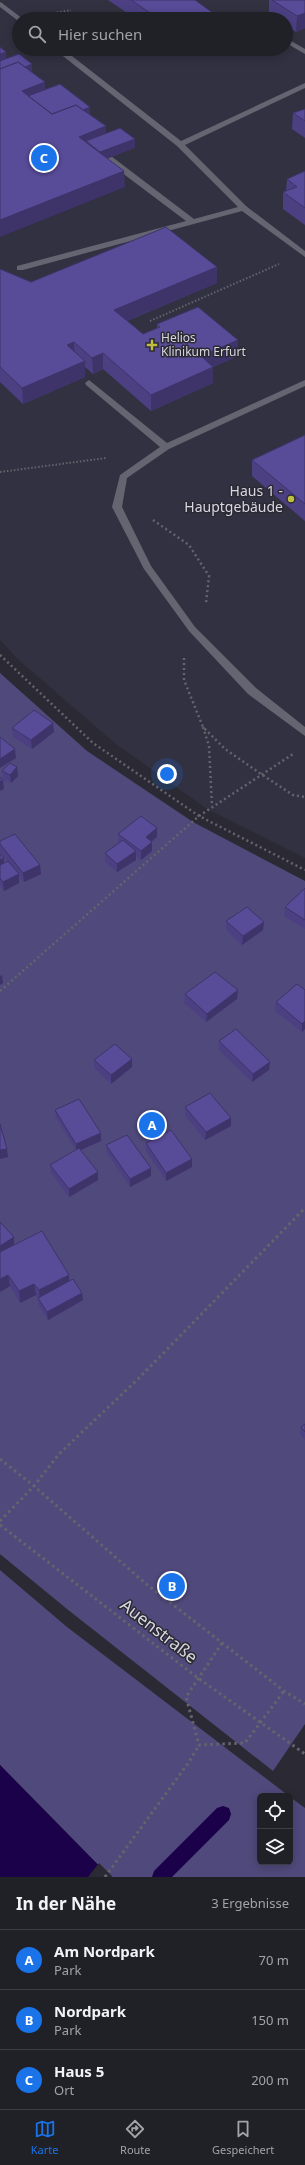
<!DOCTYPE html>
<html lang="de">
<head>
<meta charset="utf-8">
<style>
  body { margin:0; font-family:"Noto Sans",sans-serif; background:#28282f; color:#f1f3f6 }
  .controls { position:absolute; right:12px; bottom:12px; display:grid; overflow:hidden; border-radius:6px; box-shadow:0 2px 10px #0003 }
  .controls button { width:36px; height:36px; display:grid; place-items:center; padding:0; border:0; border-bottom:1px solid #3d3e44; background:#202027; color:#f1f3f6; font:20px sans-serif }
  .you { position:absolute; left:167px; top:774px; width:14px; height:14px; margin:-10px; border:3px solid #fff; border-radius:50%; background:#1a73e8; box-shadow:0 0 0 6px #1a73e833 }
  .badge { display:grid; place-items:center; width:26px; height:26px; border-radius:50%; background:#1a73e8; color:#fff; font-size:13px; font-weight:700 }
  .pin { position:absolute; translate:-50% -50%; border:2px solid #fff; box-shadow:0 1px 4px #0006 }
  .list { margin:0; padding:0; list-style:none }
  h2 { display:flex; justify-content:space-between; align-items:center; height:52px; margin:0; padding:0 16px; font-size:17px }
  h2 small { font-size:13px; font-weight:400; color:#a2a3a7 }
  .list li { display:grid; grid-template-columns:26px 1fr auto; gap:12px; align-items:center; box-sizing:border-box; height:60px; padding:0 16px; border-top:1px solid #3d3e44 }
  .list b { display:block; font-size:15px; white-space:nowrap }
  .list p { margin:0; font-size:13px; white-space:nowrap; color:#a2a3a7 }
  .list em { font-size:13px; font-style:normal; color:#a2a3a7 }
  .icon { flex:none; width:22px; height:22px; fill:none; stroke:currentColor; stroke-width:2; stroke-linecap:round; stroke-linejoin:round }
  .map { position:relative; flex:none; width:305px; height:1877px; overflow:hidden }
  .search { position:absolute; background:#202027; box-shadow:0 2px 10px #0003; left:12px; right:12px; top:12px; height:44px; display:flex; align-items:center; gap:10px; box-sizing:border-box; padding:0 14px; border-radius:22px; color:#a2a3a7; font-size:15px }
  .sheet { height:232px; background:#202027 }
  nav { display:flex; justify-content:space-around; align-items:center; box-sizing:border-box; height:56px; border-top:1px solid #3d3e44; background:#202027; font-size:11px; color:#a2a3a7 }
  nav a { display:grid; justify-items:center; gap:2px }
  nav .on { color:#1a73e8 }
  .map>svg:first-child { display:block }
</style>
</head>
<body>
<div class="map">
<svg width="305" height="1877" viewBox="0 0 305 1877">
  <rect width="100%" height="100%" fill="#2b2a34"/>
  <path fill="#323141" fill-rule="evenodd" d="M0 0H305V858L207 809 116 744 20 661 0 640ZM19 19H286V49H19Z"/>
  <path fill="#50497b" d="M0 673 87 751 193 822 305 881V1724L273 1771 67 1609 0 1554Z
    M0 1570 67 1627 289 1796H260V1862H290V1797L305 1808V1877H110L0 1765Z"/>
  <path fill="#1b004a" d="M0 1765 110 1877H0Z"/>
  <path fill="#2b2a34" d="M99 1863 112 1876V1877H88Z"/>
  <g fill="none" stroke-linecap="round" stroke-linejoin="round">
    <path fill="#1b004a" fill-rule="evenodd" d="M223 1806 229 1808 231 1814 229 1820 172 1877H152L154 1871 217 1808Z"/>
    <path stroke="#65646d" stroke-width="2" stroke-dasharray="1.5 2" stroke-linecap="butt" d="M43 15 71 10
      M150 321 279 264
      M0 472 106 458"/>
    <path stroke="#65646d" stroke-width="2.5" stroke-dasharray="2 3" stroke-linecap="butt" d="M153 520 189 545 209 576 206 603
      M0 655 93 743 199 816 305 870
      M184 658V680L203 727 225 749 261 774 293 795 305 797
      M203 727 209 746 212 806
      M0 991 199 816 293 754"/>
    <path stroke="#65646d" stroke-width="3" stroke-dasharray="2.5 3.5" stroke-linecap="butt" d="M0 1459 34 1486 145 1583 284 1691 305 1704
      M0 1521 34 1486 59 1454 140 1377 305 1208
      M0 1525 198 1678 305 1754
      M222 1643 186 1697 199 1745 245 1743 284 1691
      M105 1877 189 1762 199 1745"/>
    <path fill="#656471" fill-rule="evenodd" d="M0 2 2 3 23 19 17 20 0 7Z
      M286 38 305 49V54L286 43Z
      M54 49H63L181 141 305 83V88L185 145 246 206 305 251V257L242 211 23 270H17V266L186 221 105 160V156H111L194 219 238 207 177 146Z
      M89 380 167 443 305 380V386L169 449 127 478 122 507 151 566 195 627 256 688 305 727V736L248 694 189 631 144 569 112 507 120 475 160 447 86 385 85 383Z"/>
  </g>
  <path fill="#4c4083" d="M108 0H195L213 19H136Z
    M269 0H305V28L296 32 286 25V19H277L269 14Z
    M186 49H208L194 54Z
    M305 109V138L292 129 293 113Z
    M305 171V225L283 209V192L286 191 287 179Z
    M217 267V283L127 321 143 334 157 328V324L238 356 213 367V383L151 411 103 369 93 374 85 367V377L23 404 0 382V269L31 282Z
    M305 435V521L252 476V460Z
    M12 728 54 732 32 749 13 737Z
    M17 767 18 776 11 783 3 780 2 771Z
    M118 834 157 837 151 841 152 851 141 860 136 856V860L117 872 105 862V853L119 843H118Z
    M0 841 40 865 41 874 24 882 19 876V883L4 891 0 885V854L4 858V863L7 861 0 852Z
    M305 888V929L284 916 285 907Z
    M226 921 264 922 263 930 242 945 226 930Z
    M297 984 305 1029 302 1032 275 1011 276 1002Z
    M185 994 237 999 206 1022 184 1003Z
    M219 1041 270 1062 269 1070 252 1082 219 1050Z
    M132 1059V1067L111 1084 94 1068V1060Z
    M185 1107 231 1126 205 1140 185 1115Z
    M55 1110 101 1133V1141L80 1150 98 1180 69 1197 51 1173 50 1165 76 1150 56 1118Z
    M146 1143 192 1159V1167L166 1181 146 1151Z
    M106 1145 151 1176 130 1187 107 1153Z
    M14 1237V1244L11 1247 70 1281 83 1300 48 1320 39 1306 38 1299 36 1295 20 1303 10 1286 0 1292Z
    M305 1424V1440L300 1434 301 1427Z"/>
  <path fill="#3e346a" d="M213 13V19H202V17Z
    M305 13V28L296 32 297 16Z
    M194 49H208L194 54Z
    M6 52 7 67 0 70V54Z
    M32 64V73L0 76Z
    M45 82 46 98 30 104 22 91Z
    M90 107V116L52 121Z
    M106 126V143L87 150 79 137Z
    M135 139V148L94 164V155Z
    M124 171 125 187 0 237V220Z
    M217 267V283L114 326V310Z
    M238 340V356L213 367V383L151 411V395L201 356Z
    M74 342 75 358 67 345Z
    M103 353V369L93 374 92 358Z
    M85 361V377L23 404 22 388Z
    M53 723 54 732 32 749 31 740Z
    M15 749 16 758 0 768V759Z
    M17 767 18 776 11 783 10 775Z
    M3 780 4 789 0 791V782Z
    M157 828V837L146 846V837Z
    M152 842V851L141 860V851Z
    M136 851V860L117 872V864Z
    M4 858V866L0 869V860Z
    M40 865 41 874 24 882 23 873Z
    M19 874V883L4 891 3 882Z
    M264 922 263 930 242 945 243 936Z
    M2 975 3 983 0 985V976Z
    M238 990 237 999 206 1022 207 1014Z
    M305 1021V1029L302 1032V1024Z
    M132 1059V1067L111 1084V1075Z
    M270 1062 269 1070 252 1082 253 1074Z
    M231 1118V1126L205 1140 206 1132Z
    M101 1133V1141L76 1152V1144Z
    M7 1149 8 1157 0 1159V1150Z
    M192 1159V1167L166 1181V1173Z
    M151 1168V1176L130 1187V1179Z
    M98 1172V1180L69 1197V1189Z
    M14 1237V1244L0 1255V1246Z
    M8 1275 10 1286 0 1292V1279Z
    M69 1275 70 1287 40 1302 39 1290Z
    M34 1284 36 1295 20 1303 19 1291Z
    M82 1293 83 1300 48 1320 47 1312Z"/>
  <path fill="#584b98" stroke="#3e346a" d="M131 0H195L213 13 202 17 205 19H159Z
    M272 0H305V13L297 16Z
    M0 47 6 52 0 54Z
    M19 54 32 64 25 67 18 62 0 69V61Z
    M18 62 45 82 22 91 52 114 76 105 106 126 79 137 124 171 0 220V69Z
    M60 84 90 107 83 110 76 105 52 114 28 96Z
    M305 109V121L293 113Z
    M120 128 135 139 100 152 86 141Z
    M305 171V208L283 192 297 187 287 179Z
    M166 227 217 267 114 310 143 334 160 327 157 324 198 307 238 340 201 356 213 367 151 395 103 353 92 358 74 342 67 345 85 361 22 388 0 367V269L31 282Z
    M305 435V504L252 460Z
    M34 710 53 723 31 740 12 728Z
    M0 737 15 749 0 759Z
    M10 763 17 767 10 775 2 771Z
    M0 777 3 780 0 782Z
    M141 816 157 828 146 837 152 842 141 851 118 834Z
    M15 834 40 865 23 873 0 844V841Z
    M123 840 136 851 117 864 105 853Z
    M0 854 4 858 0 860Z
    M8 861 19 874 3 882 0 878V865Z
    M305 888V920L285 907Z
    M247 907 264 922 243 936 226 921Z
    M215 972 238 990 207 1014 185 994Z
    M297 984 305 990V1021L302 1024 276 1002Z
    M236 1029 270 1062 253 1074 219 1041Z
    M115 1044 132 1059 111 1075 94 1060Z
    M210 1093 231 1118 206 1132 185 1107Z
    M79 1099 101 1133 76 1144 55 1110Z
    M0 1124 7 1149 0 1150Z
    M171 1130 192 1159 166 1173 146 1143Z
    M127 1135 151 1168 130 1179 106 1145Z
    M79 1148 98 1172 69 1189 50 1165Z
    M0 1222 14 1237 0 1246Z
    M42 1231 69 1275 39 1290 34 1284 19 1291 8 1275 0 1279V1252Z
    M73 1279 82 1293 47 1312 38 1298Z
    M305 1424V1432L301 1427Z"/>
  <g fill="#bfbe41" stroke="#2b2a34" stroke-width="1.5">
    <path d="M150 339h4v4h4v4h-4v4h-4v-4h-4v-4h4z"/>
    <circle cx="291" cy="499" r="4"/>
  </g>
  <g text-anchor="middle" stroke-width="3" stroke-linejoin="round" paint-order="stroke">
    <g font-size="12" fill="#d8d7de" stroke="#2b2a34" text-anchor="start">
      <text x="161" y="342">Helios<tspan x="161" dy="14">Klinikum Erfurt</tspan></text>
    </g>
    <g font-size="14" fill="#d8d7de" stroke="#2b2a34" text-anchor="end">
      <text x="283" y="496">Haus 1 -<tspan x="283" dy="16">Hauptgebäude</tspan></text>
    </g>
    <g font-size="17" fill="#d8d7de" stroke="#2b2a34">
      <text transform="translate(159 1631) rotate(38)" y="6">Auenstraße</text>
    </g>
  </g>
</svg>
<div class="controls">
<button><svg class="icon" aria-label="locate" viewBox="0 0 24 24"><circle cx="12" cy="12" r="6"/><path d="M12 2v4M12 18v4M2 12h4M18 12h4"/></svg></button>
<button><svg class="icon" aria-label="layers" viewBox="0 0 24 24"><path d="M12 4l9 5-9 5-9-5zM3 14l9 5 9-5"/></svg></button>
</div>
<div class="you"></div>
<div class="pin badge" style="left:152px;top:1125px">A</div>
<div class="pin badge" style="left:172px;top:1586px">B</div>
<div class="pin badge" style="left:44px;top:158px">C</div>
<div class="search"><svg class="icon" aria-label="search" viewBox="0 0 24 24"><circle cx="10" cy="10" r="6"/><path d="M15 15l6 6"/></svg>Hier suchen</div>
</div>
<section class="sheet">
<h2>In der Nähe<small>3 Ergebnisse</small></h2>
<ul class="list">
<li><span class="badge">A</span><div><b>Am Nordpark</b><p>Park</p></div><em>70 m</em></li>
<li><span class="badge">B</span><div><b>Nordpark</b><p>Park</p></div><em>150 m</em></li>
<li><span class="badge">C</span><div><b>Haus 5</b><p>Ort</p></div><em>200 m</em></li>
</ul>
</section>
<nav>
<a class="on"><svg class="icon" aria-label="map" viewBox="0 0 24 24"><path d="M3 6l6-2 6 2 6-2v14l-6 2-6-2-6 2zM9 4v14M15 6v14"/></svg>Karte</a>
<a><svg class="icon" aria-label="directions" viewBox="0 0 24 24"><path d="M12 3l9 9-9 9-9-9zM9 14v-3h6M13 9l2 2-2 2"/></svg>Route</a>
<a><svg class="icon" aria-label="saved" viewBox="0 0 24 24"><path d="M7 4h10v16l-5-4-5 4z"/></svg>Gespeichert</a>
</nav>
</body>
</html>
